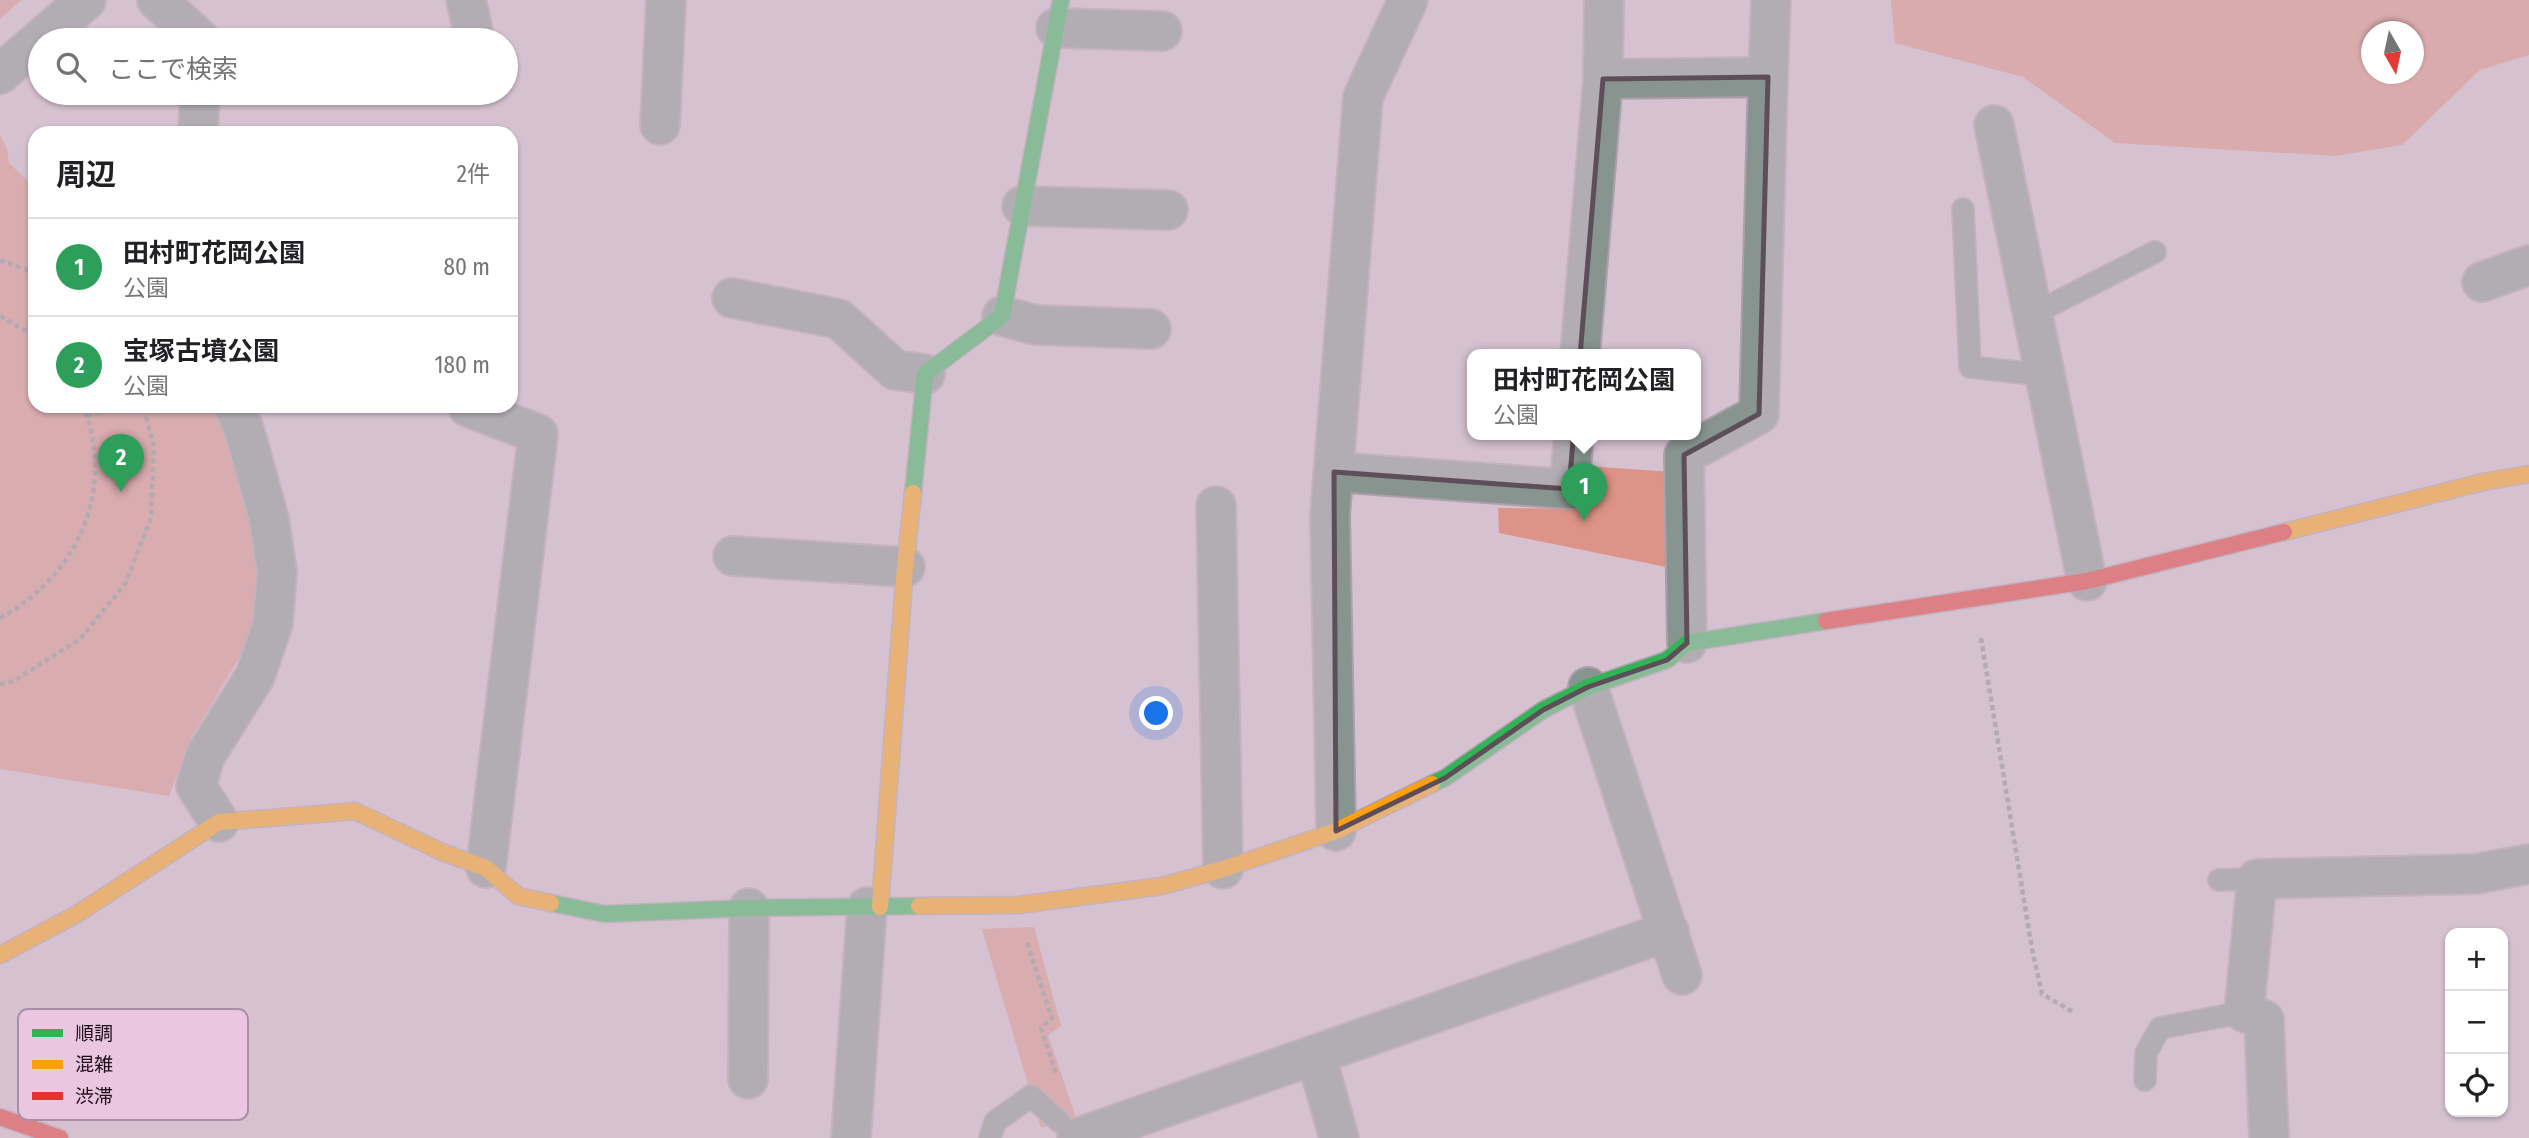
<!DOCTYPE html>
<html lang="ja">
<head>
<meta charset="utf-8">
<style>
  body { margin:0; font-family:"Fira Sans Condensed","Noto Sans JP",sans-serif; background:#f6f6f6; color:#202124 }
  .controls { position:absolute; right:21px; bottom:21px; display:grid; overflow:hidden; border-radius:14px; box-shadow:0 2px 5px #0004 }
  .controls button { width:63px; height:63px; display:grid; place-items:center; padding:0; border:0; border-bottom:2px solid #e0e0e0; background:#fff; color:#202124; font:35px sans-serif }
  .compass { position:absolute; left:2361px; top:21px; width:63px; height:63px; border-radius:50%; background:#fff; box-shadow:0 2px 5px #0004; rotate:171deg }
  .you { position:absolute; left:1157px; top:714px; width:24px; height:24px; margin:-18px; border:5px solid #fff; border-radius:50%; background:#1a73e8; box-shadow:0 0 0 10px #1a73e833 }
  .badge { display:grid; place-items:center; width:46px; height:46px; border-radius:50%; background:#b45309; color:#fff; font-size:23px; font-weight:700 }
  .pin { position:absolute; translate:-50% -58px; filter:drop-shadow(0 2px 4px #0008) }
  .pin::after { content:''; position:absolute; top:37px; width:24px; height:21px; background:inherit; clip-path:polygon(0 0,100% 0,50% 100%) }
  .popup { position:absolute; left:1467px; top:349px; width:234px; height:91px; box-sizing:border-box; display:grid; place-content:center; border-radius:14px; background:#fff; filter:drop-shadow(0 2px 5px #0005); font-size:23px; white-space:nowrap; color:#757577 }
  .popup b { font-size:26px; color:#202124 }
  .popup::after { content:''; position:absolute; left:50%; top:100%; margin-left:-14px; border:14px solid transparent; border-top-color:#fff }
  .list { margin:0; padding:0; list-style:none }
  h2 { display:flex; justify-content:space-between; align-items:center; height:91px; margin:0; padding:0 28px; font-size:30px }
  h2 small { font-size:23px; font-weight:400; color:#757577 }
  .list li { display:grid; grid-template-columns:46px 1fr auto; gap:21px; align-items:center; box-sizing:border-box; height:98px; padding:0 28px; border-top:2px solid #e0e0e0 }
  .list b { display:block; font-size:26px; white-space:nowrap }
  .list p { margin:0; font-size:23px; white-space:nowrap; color:#757577 }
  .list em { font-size:23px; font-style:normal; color:#757577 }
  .icon { flex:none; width:38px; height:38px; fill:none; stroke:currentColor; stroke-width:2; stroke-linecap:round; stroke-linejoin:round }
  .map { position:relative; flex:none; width:2529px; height:1138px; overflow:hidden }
  .search { position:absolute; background:#fff; box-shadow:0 2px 5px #0004; left:28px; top:28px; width:490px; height:77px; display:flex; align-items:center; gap:18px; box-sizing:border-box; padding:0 24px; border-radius:38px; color:#757577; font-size:26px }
  .panel { position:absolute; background:#fff; box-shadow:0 2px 5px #0004; left:28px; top:126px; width:490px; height:287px; border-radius:21px }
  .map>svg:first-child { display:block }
</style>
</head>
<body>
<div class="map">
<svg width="2529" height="1138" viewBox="0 0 2529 1138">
  <rect width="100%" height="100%" fill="#d6c1d0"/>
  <path fill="#dd9387" d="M0 0H21L0 19Z
    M0 135 7 149 9 163 35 188V406H211L224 429 260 555 252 636 190 740 169 796 0 769Z
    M1585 466 1673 472 1666 567 1499 533 1498 508 1580 509Z
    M1034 927 1061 1026 1048 1035 1076 1118 1041 1128 982 929Z"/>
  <path fill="#dd9084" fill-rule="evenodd" d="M1891 0H2529V55L2480 70 2402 145 2335 156 2115 143 2023 77 1895 43ZM2372 32H2414V74H2372Z"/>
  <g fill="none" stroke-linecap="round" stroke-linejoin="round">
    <g stroke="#af9fab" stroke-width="24">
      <path id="lane" d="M1963 209 1970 367 2045 375
        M2033 314 2155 252
        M2219 880 2257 879
        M2145 1080 2146 1053 2160 1028 2244 1012
        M990 1138 995 1122 1031 1096 1060 1122"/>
    </g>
    <g stroke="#af9fab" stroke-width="42">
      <path id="street" d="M157 0 201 40
        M466 0 475 40
        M1604 0 1603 79 1768 77 1771 0
        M1056 28 1162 31
        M0 74 86 0
        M660 125 666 0
        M1994 125 2087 581
        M198 133 200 93
        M1022 206 1168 210
        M2482 282 2529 265
        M732 298 839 319 895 370 925 374
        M1002 316 1036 325 1151 329
        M1580 355 1603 79
        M468 407 538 434 486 868
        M1334 472 1569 489 1574 435
        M1216 506 1223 869
        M733 556 905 567
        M1687 643 1684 455 1759 414 1768 77
        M1588 687 1682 975
        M219 822 196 786 205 756 255 676 273 623 277 572 269 519 244 429 234 406
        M1336 831 1330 515 1363 97 1408 0
        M1316 1055 1339 1138
        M748 1079 749 908
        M851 1138 867 907
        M1077 1138 1669 931
        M2269 1138 2264 1020 2244 1012 2257 879 2476 874 2529 864"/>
    </g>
    <g stroke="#af9fab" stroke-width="19">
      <path id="fast" d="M913 493 925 374 1002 316 1061 0
        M1432 784 1445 778 1543 710 1588 687 1667 660 1687 643 1826 621
        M551 903 605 914 749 908 919 906"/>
    </g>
    <g stroke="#af9fab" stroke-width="19">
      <path id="slow" d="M2284 532 2483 482 2529 474
        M919 906 1019 905 1162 886 1223 869 1336 831 1432 784
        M880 907 905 567 913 493
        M0 955 77 914 219 822 355 811 442 852 486 868 518 896 551 903"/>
    </g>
    <g stroke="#af9fab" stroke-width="19">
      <path id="jam" d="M1826 621 2087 581 2284 532
        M0 1117 60 1138"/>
    </g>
    <path stroke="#8b8f8e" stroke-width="4.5" stroke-dasharray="5 3.5" stroke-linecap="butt" d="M0 260 35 273
      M0 316 35 336
      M87 416 124 406
      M0 618C77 577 117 489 83 406
      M1981 638 2032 949 2042 994 2075 1013
      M0 684 14 681 80 639 125 584 151 518 154 447 143 406
      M1027 943 1052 1018 1041 1028 1056 1074"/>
    <use href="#lane" stroke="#88948f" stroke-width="21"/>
    <use href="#street" stroke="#88948f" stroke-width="38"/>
    <use href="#fast" stroke="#30b455" stroke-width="16"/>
    <use href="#slow" stroke="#ff9f0a" stroke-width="16"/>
    <use href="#jam" stroke="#e5322d" stroke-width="16"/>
  </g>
  <path d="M0 0H2529V1138H0ZM1768 77 1759 414 1684 455 1687 643 1667 660 1588 687 1543 710 1445 778 1336 831 1334 472 1569 489 1603 79Z" fill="#d6c1d0" fill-opacity=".55" fill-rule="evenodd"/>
  <path fill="none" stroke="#5e4e59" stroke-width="5" stroke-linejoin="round" d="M1768 77 1759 414 1684 455 1687 643 1667 660 1588 687 1543 710 1445 778 1336 831 1334 472 1569 489 1603 79Z"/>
  <rect x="18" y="1009" width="230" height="111" rx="10" fill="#ebc6e1" stroke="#ad8fa5" stroke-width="2"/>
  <rect x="32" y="1029" width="31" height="8" fill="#30b455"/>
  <rect x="32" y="1060" width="31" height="9" fill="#ff9f0a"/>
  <rect x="32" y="1092" width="31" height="8" fill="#e5322d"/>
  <g font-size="19" fill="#1d1019">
    <text x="75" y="1040">順調</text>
    <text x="75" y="1071">混雑</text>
    <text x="75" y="1103">渋滞</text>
  </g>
</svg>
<div class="controls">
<button>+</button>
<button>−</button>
<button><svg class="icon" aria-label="locate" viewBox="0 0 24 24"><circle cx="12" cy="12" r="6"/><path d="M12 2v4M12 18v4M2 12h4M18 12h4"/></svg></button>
</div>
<svg class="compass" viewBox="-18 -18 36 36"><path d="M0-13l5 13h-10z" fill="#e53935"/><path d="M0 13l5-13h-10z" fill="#757577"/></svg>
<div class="you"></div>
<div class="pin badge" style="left:1584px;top:521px;background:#2e9e5b">1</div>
<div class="popup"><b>田村町花岡公園</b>公園</div>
<div class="pin badge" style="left:121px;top:492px;background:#2e9e5b">2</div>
<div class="search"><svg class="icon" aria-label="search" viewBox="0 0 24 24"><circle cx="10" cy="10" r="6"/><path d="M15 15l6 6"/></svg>ここで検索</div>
<section class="panel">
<h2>周辺<small>2件</small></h2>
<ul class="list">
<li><span class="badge" style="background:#2e9e5b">1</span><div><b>田村町花岡公園</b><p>公園</p></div><em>80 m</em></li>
<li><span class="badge" style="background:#2e9e5b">2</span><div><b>宝塚古墳公園</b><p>公園</p></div><em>180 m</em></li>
</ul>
</section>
</div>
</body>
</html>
